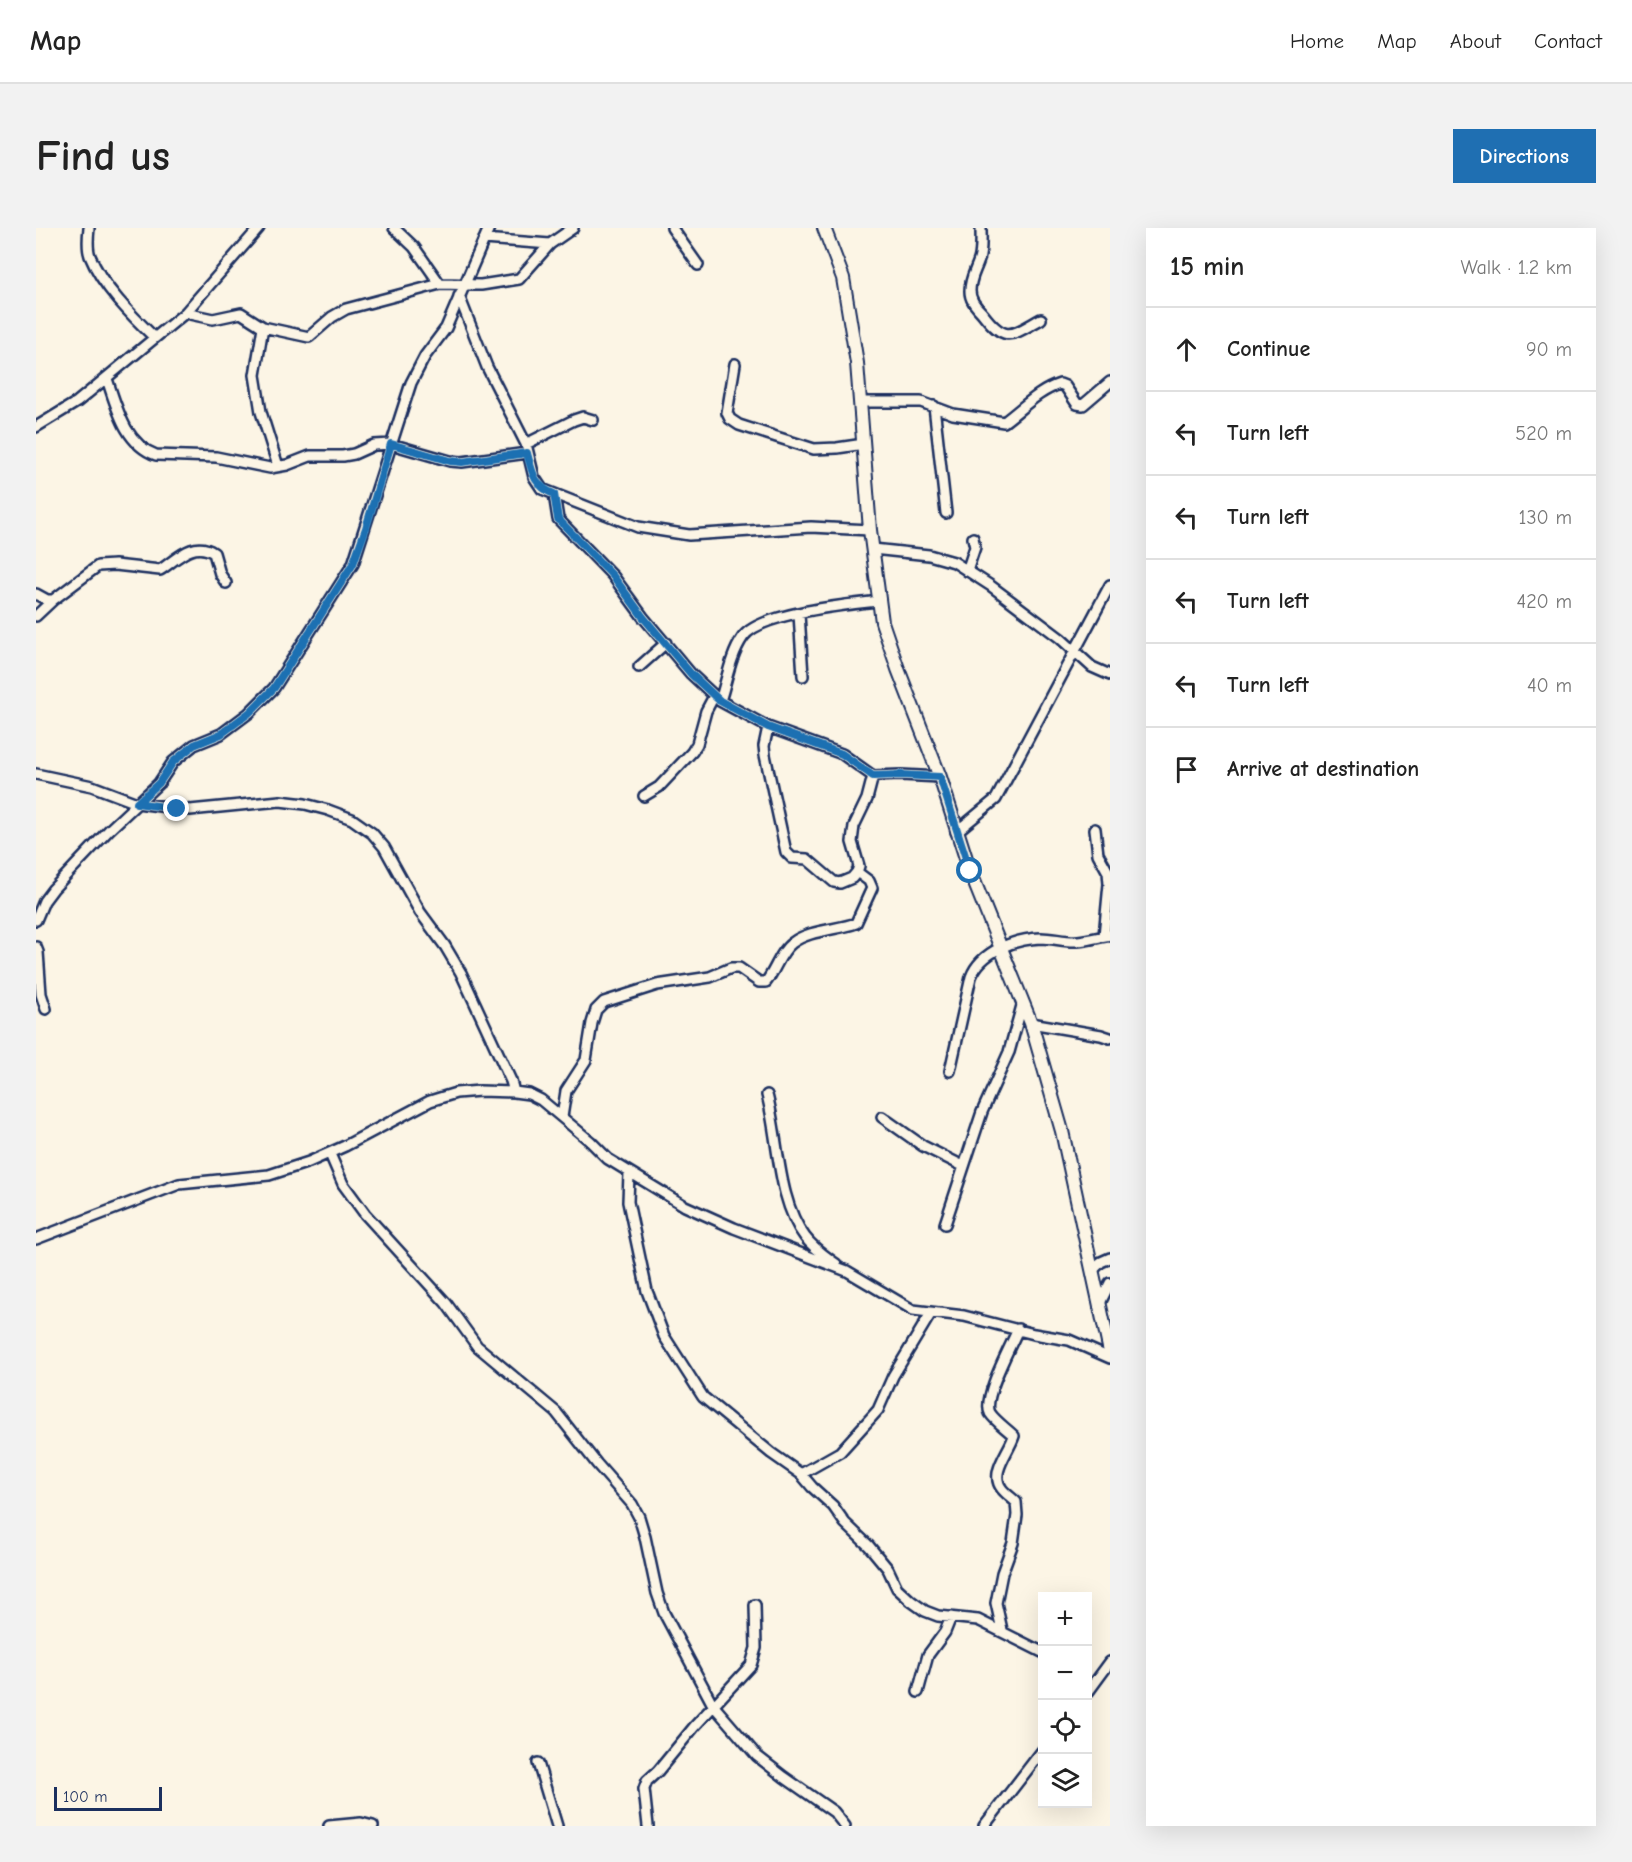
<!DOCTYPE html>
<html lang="en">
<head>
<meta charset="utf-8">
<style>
  body { margin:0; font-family:"Comic Neue",sans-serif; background:#f2f2f2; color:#222 }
  .controls { position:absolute; right:18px; bottom:18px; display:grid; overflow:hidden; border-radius:0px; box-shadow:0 6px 24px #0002 }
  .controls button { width:54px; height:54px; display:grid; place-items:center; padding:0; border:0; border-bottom:2px solid #e0e0e0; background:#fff; color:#222; font:30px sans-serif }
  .scale { position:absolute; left:18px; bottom:15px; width:108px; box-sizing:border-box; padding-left:6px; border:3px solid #1b2f5e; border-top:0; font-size:16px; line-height:21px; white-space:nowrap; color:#1b2f5e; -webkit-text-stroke:4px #fcf5e5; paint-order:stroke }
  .stop { position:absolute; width:18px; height:18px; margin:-14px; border:4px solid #1f6fb2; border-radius:50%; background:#fff }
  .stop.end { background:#1f6fb2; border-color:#fff; box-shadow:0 2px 6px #0008 }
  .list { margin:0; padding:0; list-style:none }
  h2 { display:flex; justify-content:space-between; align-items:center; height:78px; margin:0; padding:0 24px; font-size:26px }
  h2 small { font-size:20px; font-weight:400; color:#767676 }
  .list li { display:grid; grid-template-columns:39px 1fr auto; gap:18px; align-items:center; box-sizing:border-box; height:84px; padding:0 24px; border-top:2px solid #e0e0e0 }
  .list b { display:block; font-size:22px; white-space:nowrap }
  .list em { font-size:20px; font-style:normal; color:#767676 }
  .icon { flex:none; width:33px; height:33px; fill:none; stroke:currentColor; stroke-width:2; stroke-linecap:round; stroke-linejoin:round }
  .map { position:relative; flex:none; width:1074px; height:1598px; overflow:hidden; border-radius:0px }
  header { display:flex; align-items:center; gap:36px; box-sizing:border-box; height:84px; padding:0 30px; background:#fff; border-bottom:2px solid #e0e0e0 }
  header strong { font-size:28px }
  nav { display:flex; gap:33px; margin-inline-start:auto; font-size:21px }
  .intro { display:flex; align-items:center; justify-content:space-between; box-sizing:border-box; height:144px; padding:0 36px }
  h1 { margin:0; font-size:42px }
  .button { padding:15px 27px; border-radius:0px; background:#1f6fb2; color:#fff; font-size:21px; font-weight:700 }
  main { display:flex; gap:36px; padding:0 36px }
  aside { flex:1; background:#fff; border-radius:0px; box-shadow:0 6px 24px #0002 }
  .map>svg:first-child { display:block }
</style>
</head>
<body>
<header>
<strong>Map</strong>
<nav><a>Home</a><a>Map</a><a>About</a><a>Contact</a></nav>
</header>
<div class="intro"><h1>Find us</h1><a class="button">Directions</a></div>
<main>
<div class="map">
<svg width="1074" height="1598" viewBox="0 0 1074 1598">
  <rect width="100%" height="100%" fill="#fcf5e5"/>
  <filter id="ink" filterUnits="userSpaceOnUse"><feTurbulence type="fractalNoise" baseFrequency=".0167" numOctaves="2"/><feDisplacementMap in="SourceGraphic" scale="12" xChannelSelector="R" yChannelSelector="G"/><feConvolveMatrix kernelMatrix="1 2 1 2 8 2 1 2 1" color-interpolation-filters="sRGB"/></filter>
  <g filter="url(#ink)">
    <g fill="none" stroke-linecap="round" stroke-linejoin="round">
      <g stroke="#1b2f5e" stroke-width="14">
        <path id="minor" d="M53 0C52 9 51 20 54 28 66 58 96 88 119 110
          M358 0 378 19 404 56
          M636 0 662 37
          M945 0C945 10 946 23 943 32 939 44 934 50 934 63 934 73 941 79 947 86 970 116 976 107 1005 91
          M448 11 514 16
          M423 68 451 139 490 216 498 249 506 261 602 299 653 307 775 299 834 302
          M149 85 177 91 205 85 227 99 273 109 296 89 310 81 404 56 445 57 483 51 514 16 537 0
          M227 99 219 147 225 184 242 238
          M699 136 691 185 694 191 703 197 778 221 801 220 828 216
          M71 151C81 180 89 216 120 227L180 229 234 240 251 237 274 228H307L318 226 338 217 355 216 414 233 426 234 491 225
          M824 174H885L917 186 968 194C987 180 1002 163 1024 156L1029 158 1041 176 1047 177 1074 154
          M898 178 910 285
          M0 199 41 174 149 85 223 0
          M490 216 538 192 547 189 557 192
          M518 266 522 291 577 348 607 389 655 446 684 473 732 499 806 526 837 548 865 547 904 549
          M837 321 893 327 918 334 955 358 1024 410 1056 439 1074 447
          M931 343 939 319 937 310
          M0 366 11 372H17L62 338 79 337 124 342C140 332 157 311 178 325L184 346 190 355
          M763 386 767 448
          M0 388 17 372
          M603 439 630 415
          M684 473C691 452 694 428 707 409 724 385 814 376 843 373
          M732 499 728 518 729 527 750 624 756 630 771 631 798 654 804 655 816 650 821 644 823 638 816 614 818 598 831 571 837 548
          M0 546 56 558 101 575 154 582 244 573 269 576 292 582 316 591 336 605 348 619 384 684 409 718 425 745 475 853 478 864
          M608 568 623 559 656 524 661 516 670 483 678 468
          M1059 601 1062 626 1072 644 1073 656 1068 708
          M920 604 960 571 1074 357
          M0 692 8 673 17 661 73 602 123 555 137 534 158 517 185 506 213 485 238 460 317 336 375 155 389 128 410 100 453 0
          M0 719 2 724 5 766 10 781
          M995 795 1065 807 1074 810
          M914 843 935 749C945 723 979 711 1005 710 1017 710 1030 714 1042 713 1053 712 1063 709 1074 707
          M731 867C743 911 741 972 769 1009 777 1020 789 1028 800 1036
          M526 889 530 863 550 832 556 795 560 782 568 774 621 757 674 749 695 740H703L723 754H730C739 743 744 724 756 715 773 702 801 702 820 695L836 660 833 653 821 644
          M846 889 887 918 927 938
          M294 926 307 956 329 986 410 1075 441 1118 520 1184 561 1236 596 1276 603 1289 609 1309 621 1365 628 1385 677 1477 721 1528 748 1549 798 1584 809 1598
          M593 945 592 974 611 1063 628 1108 667 1169 735 1225 765 1246 776 1259 797 1278 809 1295 833 1318 852 1341 861 1360 875 1373 889 1383 902 1388 942 1392 1006 1424
          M909 996 946 884 973 824 987 774
          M0 1011 143 956 233 947 273 934 309 918 394 873 420 865 444 863 478 864 493 866 505 872 554 913 572 931 649 978 698 1000 811 1043 877 1082 928 1088 998 1106 1033 1112 1074 1130
          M1056 1043 1065 1034 1074 1030
          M1063 1077 1074 1055
          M765 1246 804 1224 842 1182 857 1148 895 1085
          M966 1402 960 1375 966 1345 977 1315 981 1287 980 1274C976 1270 970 1266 966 1261 953 1245 973 1224 978 1208 971 1201 959 1193 954 1185 946 1170 975 1118 982 1101
          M882 1464 892 1427 909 1404 915 1389
          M1052 1464 1074 1434
          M502 1535 521 1598
          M293 1598 325 1595 337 1598
          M612 1598 608 1561 611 1553 622 1543 658 1499 715 1437 720 1420 719 1377
          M948 1598 1006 1523"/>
      </g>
      <g stroke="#1b2f5e" stroke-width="16">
        <path id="major" d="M788 0 807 50 821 135 834 302 846 394 862 441 904 549 934 643 995 795 1026 903 1074 1124"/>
      </g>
      <use href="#minor" stroke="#fcf5e5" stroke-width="9"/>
      <use href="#major" stroke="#fcf5e5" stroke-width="12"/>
    </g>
  </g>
  <g fill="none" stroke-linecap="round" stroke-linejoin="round" filter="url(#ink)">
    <path stroke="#1f6fb2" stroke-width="8" d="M141 581 101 575 123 555 137 534 148 525 158 517 185 506 213 485 238 460 317 336 330 300 355 216 414 233 426 234 491 225C496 244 498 258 518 266L522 291 577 348 607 389 655 446 684 473 732 499 806 526 837 548 865 547 904 549 934 643"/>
  </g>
</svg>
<div class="controls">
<button>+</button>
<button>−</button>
<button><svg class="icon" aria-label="locate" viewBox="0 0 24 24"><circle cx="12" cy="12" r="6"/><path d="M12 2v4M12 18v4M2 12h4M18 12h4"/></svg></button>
<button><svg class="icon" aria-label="layers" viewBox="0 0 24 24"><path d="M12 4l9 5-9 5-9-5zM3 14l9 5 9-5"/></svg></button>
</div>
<div class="scale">100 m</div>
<div class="stop" style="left:934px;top:643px"></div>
<div class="stop end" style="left:141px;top:581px"></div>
</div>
<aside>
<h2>15 min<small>Walk · 1.2 km</small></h2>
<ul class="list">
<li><svg class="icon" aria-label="ahead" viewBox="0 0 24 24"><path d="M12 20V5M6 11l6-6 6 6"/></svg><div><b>Continue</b></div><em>90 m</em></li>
<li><svg class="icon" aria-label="left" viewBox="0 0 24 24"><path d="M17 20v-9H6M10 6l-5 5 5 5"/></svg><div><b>Turn left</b></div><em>520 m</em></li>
<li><svg class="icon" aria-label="left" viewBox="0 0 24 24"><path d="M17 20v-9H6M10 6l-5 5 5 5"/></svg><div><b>Turn left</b></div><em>130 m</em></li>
<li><svg class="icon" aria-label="left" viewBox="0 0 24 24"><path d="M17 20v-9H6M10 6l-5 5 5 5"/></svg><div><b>Turn left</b></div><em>420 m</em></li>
<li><svg class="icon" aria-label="left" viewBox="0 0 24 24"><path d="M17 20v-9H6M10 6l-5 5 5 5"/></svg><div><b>Turn left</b></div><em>40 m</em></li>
<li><svg class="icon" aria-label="arrive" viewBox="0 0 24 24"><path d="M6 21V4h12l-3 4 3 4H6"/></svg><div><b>Arrive at destination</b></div></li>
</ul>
</aside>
</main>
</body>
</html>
